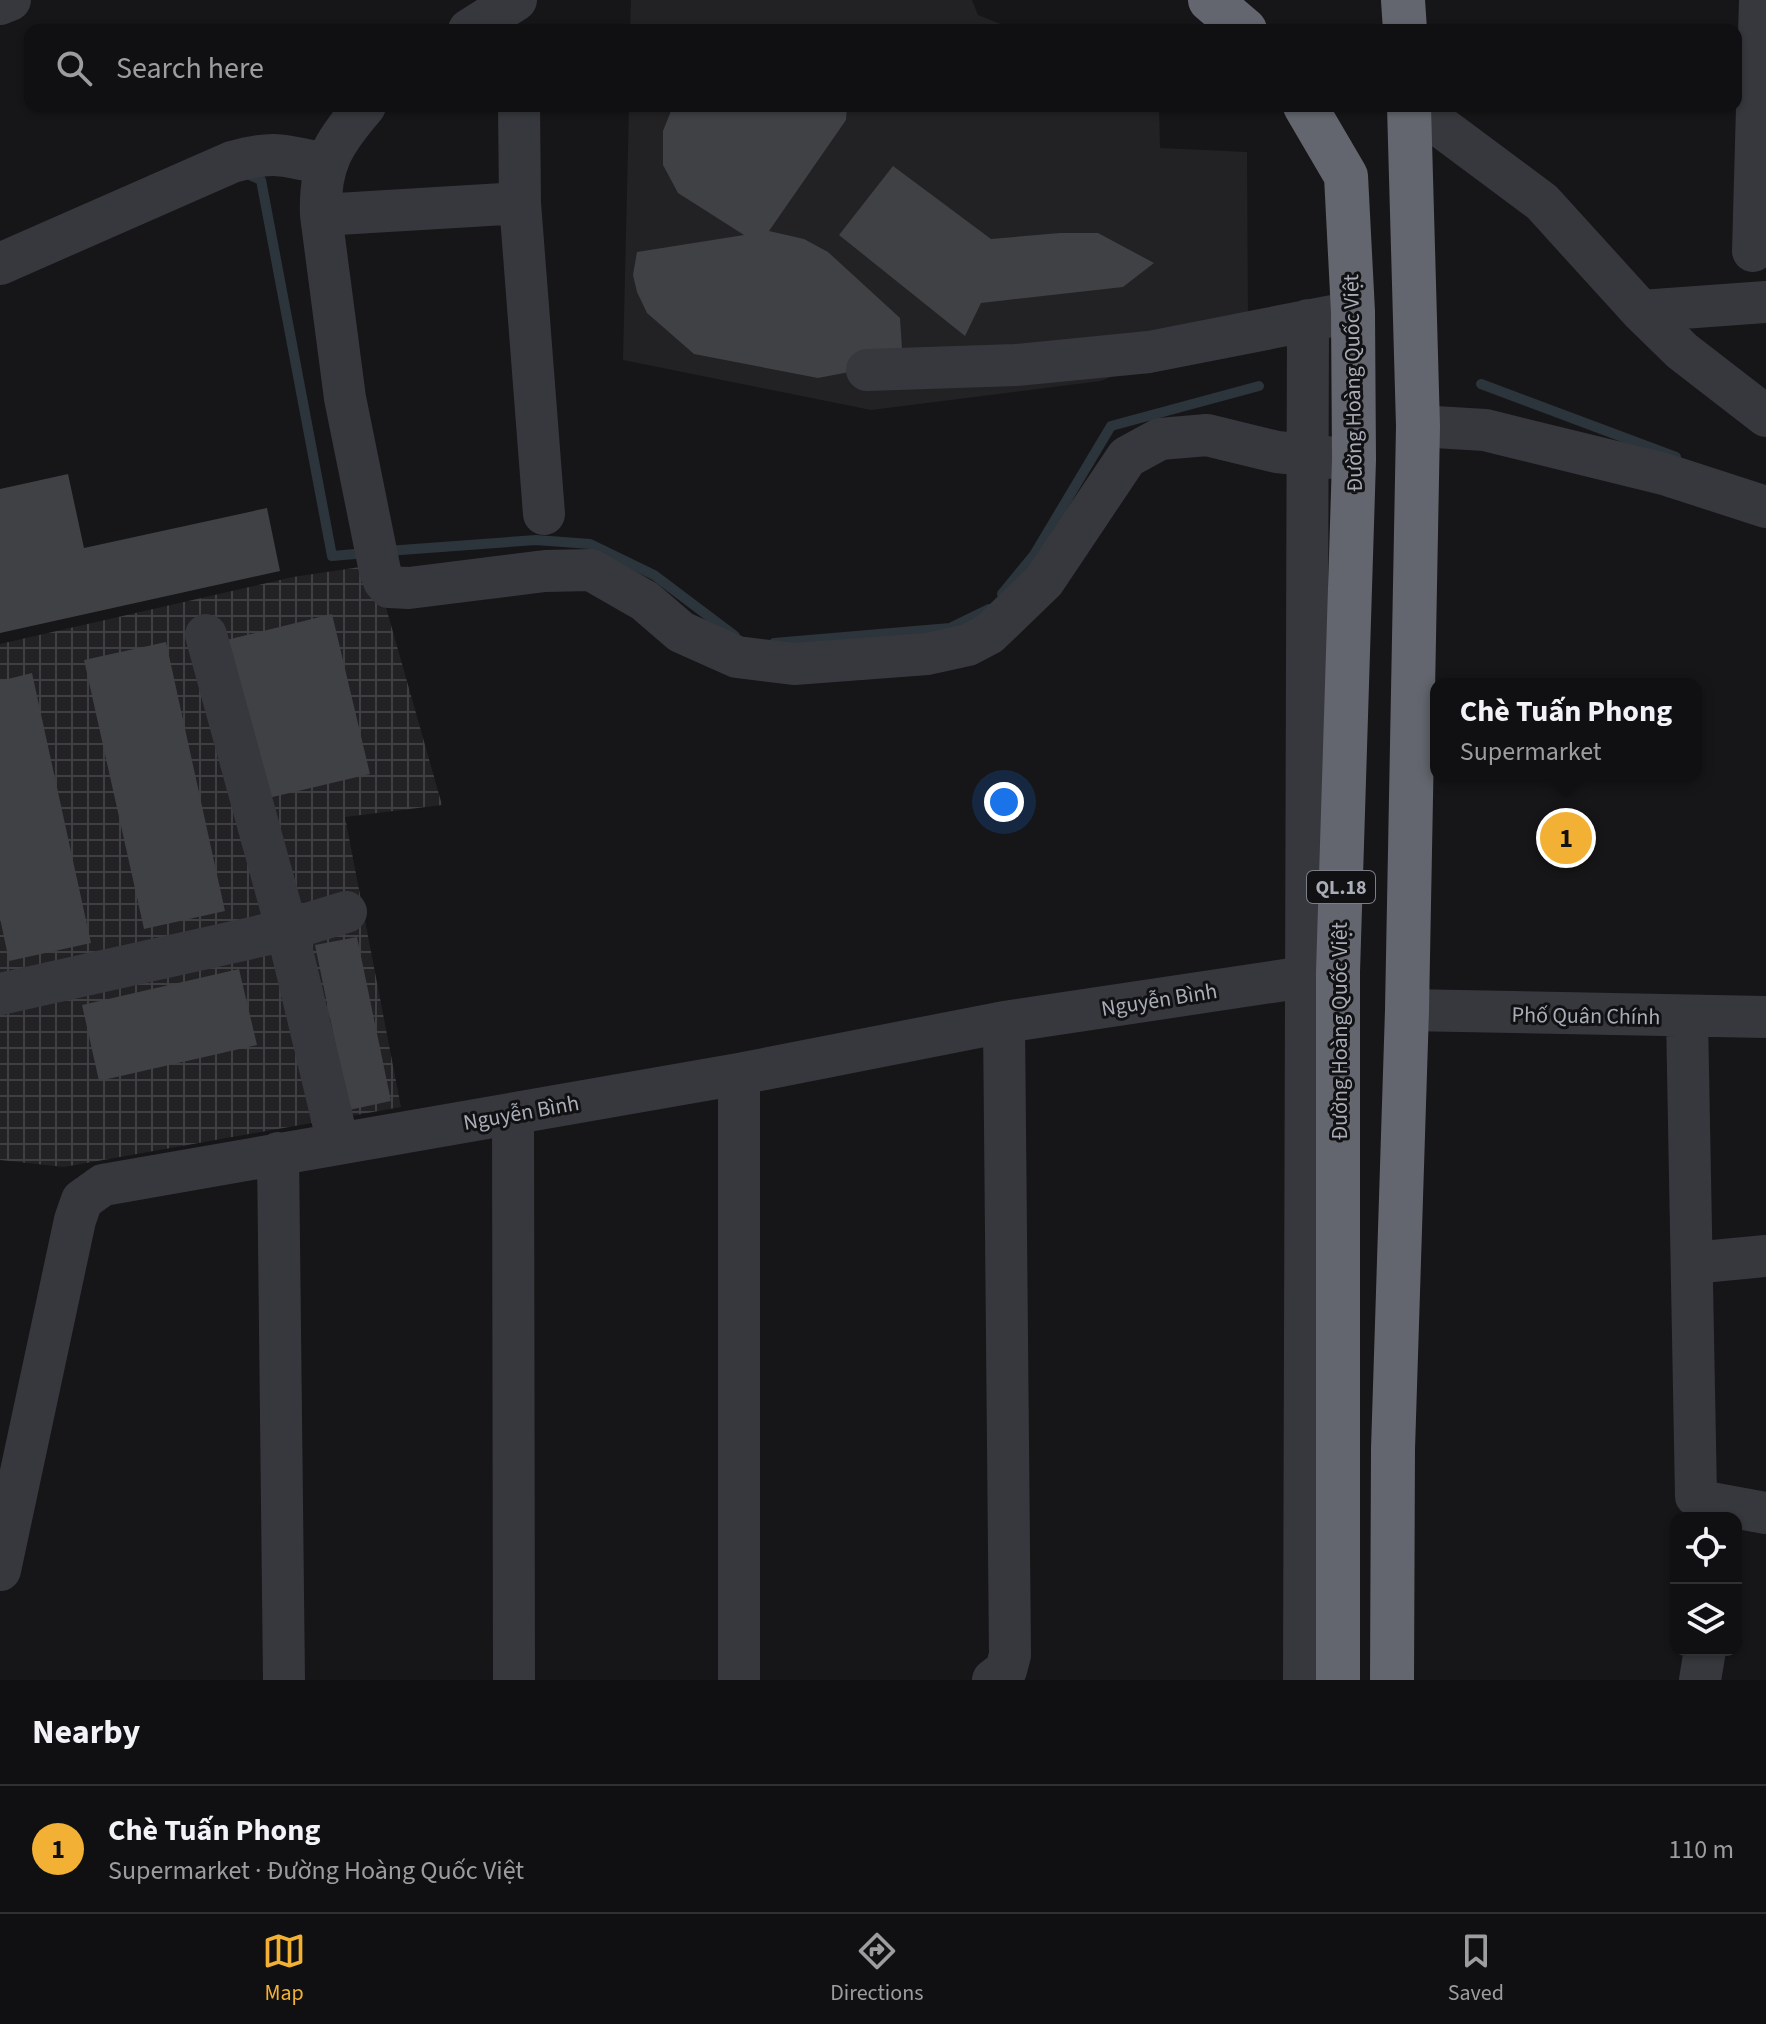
<!DOCTYPE html>
<html lang="en">
<head>
<meta charset="utf-8">
<style>
  body { margin:0; font-family:"Source Sans 3",sans-serif; background:#1e1e20; color:#f1f3f6 }
  .controls { position:absolute; right:24px; bottom:24px; display:grid; overflow:hidden; border-radius:16px; box-shadow:0 2px 6px #0004 }
  .controls button { width:72px; height:72px; display:grid; place-items:center; padding:0; border:0; border-bottom:2px solid #303032; background:#101012; color:#f1f3f6; font:40px sans-serif }
  .you { position:absolute; left:1004px; top:802px; width:28px; height:28px; margin:-20px; border:6px solid #fff; border-radius:50%; background:#1a73e8; box-shadow:0 0 0 12px #1a73e833 }
  .badge { display:grid; place-items:center; width:52px; height:52px; border-radius:50%; background:#f2b134; color:#111; font-size:26px; font-weight:700 }
  .pin { position:absolute; translate:-50% -50%; border:4px solid #fff; box-shadow:0 2px 8px #0006 }
  .popup { position:absolute; left:1430px; top:678px; width:272px; height:104px; box-sizing:border-box; display:grid; place-content:center; border-radius:16px; background:#101012; filter:drop-shadow(0 2px 6px #0005); font-size:26px; white-space:nowrap; color:#9c9d9f }
  .popup b { font-size:30px; color:#f1f3f6 }
  .popup::after { content:''; position:absolute; left:50%; top:100%; margin-left:-16px; border:16px solid transparent; border-top-color:#101012 }
  .list { margin:0; padding:0; list-style:none }
  h2 { display:flex; justify-content:space-between; align-items:center; height:104px; margin:0; padding:0 32px; font-size:34px }
  h2 small { font-size:26px; font-weight:400; color:#9c9d9f }
  .list li { display:grid; grid-template-columns:52px 1fr auto; gap:24px; align-items:center; box-sizing:border-box; height:128px; padding:0 32px; border-top:2px solid #303032 }
  .list b { display:block; font-size:30px; white-space:nowrap }
  .list p { margin:0; font-size:26px; white-space:nowrap; color:#9c9d9f }
  .list em { font-size:26px; font-style:normal; color:#9c9d9f }
  .icon { flex:none; width:44px; height:44px; fill:none; stroke:currentColor; stroke-width:2; stroke-linecap:round; stroke-linejoin:round }
  .map { position:relative; flex:none; width:1766px; height:1680px; overflow:hidden }
  .search { position:absolute; background:#101012; box-shadow:0 2px 6px #0004; left:24px; right:24px; top:24px; height:88px; display:flex; align-items:center; gap:20px; box-sizing:border-box; padding:0 28px; border-radius:16px; color:#9c9d9f; font-size:30px }
  .sheet { height:232px; background:#101012 }
  nav { display:flex; justify-content:space-around; align-items:center; box-sizing:border-box; height:112px; border-top:2px solid #303032; background:#101012; font-size:22px; color:#9c9d9f }
  nav a { display:grid; justify-items:center; gap:4px }
  nav .on { color:#f2b134 }
  .map>svg:first-child { display:block }
</style>
</head>
<body>
<div class="map">
<svg width="1766" height="1680" viewBox="0 0 1766 1680">
  <defs>
    <pattern id="industrial-grid" width="8" height="8" patternUnits="userSpaceOnUse" patternTransform="scale(2)"><rect width="8" height="8" fill="#222225"/><path d="M0 4h8M4 0v8" fill="none" stroke="#3f3f43"/></pattern>
  </defs>
  <rect width="100%" height="100%" fill="#161618"/>
  <path fill="#222225" d="M631 0H972L978 15 1016 30H630Z
    M629 106H1159L1160 148 1247 152 1248 319 1101 381 871 410 623 360Z"/>
  <path fill="url(#industrial-grid)" d="M374 565 442 805 345 817 401 1107 64 1167 0 1160V644L293 577Z"/>
  <g fill="none" stroke-linecap="round" stroke-linejoin="round">
    <path stroke="#2c353c" stroke-width="10" d="M245 173 261 180 332 556 367 553
      M1481 384 1676 457
      M387 551 536 540 590 544 654 575 735 636
      M1002 594 1034 555 1111 426 1259 386
      M774 643 950 628 989 609"/>
  </g>
  <path fill="#404145" d="M673 106H847L846 120 769 231 804 239 828 252 900 318 903 364H891L818 378 694 354 647 313 637 292 633 275 637 252 744 235 678 193 663 165V131Z
    M893 166 991 239 1060 233H1098L1154 263 1123 287 981 303 965 336 839 235Z
    M68 474 84 548 267 508 280 571 0 633V489Z
    M332 614 370 774 260 800 222 641Z
    M166 642 225 911 144 929 84 660Z
    M32 673 91 943 9 961 0 918V681Z
    M357 937 391 1101 349 1110 315 945Z
    M239 969 257 1045 99 1081 82 1005Z"/>
  <g fill="none" stroke-linecap="round" stroke-linejoin="round">
    <path stroke="#37383d" stroke-width="42" d="M0 4 10 0
      M469 30 516 0
      M365 106C333 143 319 165 321 215L345 398 380 571 384 581 389 587 409 588 545 571 591 570 645 601 681 632 737 657 794 664 927 654 968 645 989 634 1044 581 1127 457 1160 439 1207 435 1277 452 1354 460
      M519 106 520 203 544 514
      M1413 106 1542 202 1641 311 1682 351 1766 416
      M321 215 520 203
      M1753 251 1760 0
      M0 264 232 162C274 150 283 155 325 164
      M1641 311 1766 302
      M867 370 1016 365 1149 352 1332 316
      M1418 426 1485 430 1664 474 1766 507
      M206 635 287 930 338 1143
      M0 994 287 930 346 912
      M1407 1010 1766 1017
      M1687 1017 1696 1496 1705 1502 1766 1513
      M513 1114 514 1680
      M278 1153 284 1680
      M1692 1263 1766 1256
      M0 1570 75 1220 82 1200 103 1185 739 1074 1004 1022 1338 972
      M739 1680V1074
      M993 1680 1006 1670 1010 1655 1004 1022
      M1304 1680 1308 320
      M1700 1680 1705 1650"/>
    <path stroke="#63666e" stroke-width="44" d="M1210 0 1245 30
      M1403 0 1405 30
      M1305 106 1346 176 1353 312 1354 460 1338 972V1680
      M1392 1680 1393 1449 1407 1010 1418 426 1409 106"/>
  </g>
  <g text-anchor="middle" stroke-width="6" stroke-linejoin="round" paint-order="stroke">
    <rect fill="#111113" stroke="#7b7e86" stroke-width="2" x="1307" y="871" width="68" height="32" rx="6"/>
    <g font-size="20" font-weight="bold" fill="#a8adb8">
      <text x="1341" y="894">QL.18</text>
    </g>
    <g font-size="22" fill="#a8adb8" stroke="#111113">
      <text transform="translate(1352 383) rotate(-91)" y="8">Đường Hoàng Quốc Việt</text>
      <text transform="translate(1159 999) rotate(-9)" y="8">Nguyễn Bình</text>
      <text transform="translate(1586 1015) rotate(1)" y="8">Phố Quân Chính</text>
      <text transform="translate(1339 1031) rotate(-90)" y="8">Đường Hoàng Quốc Việt</text>
      <text transform="translate(521 1112) rotate(-10)" y="8">Nguyễn Bình</text>
    </g>
  </g>
</svg>
<div class="controls">
<button><svg class="icon" aria-label="locate" viewBox="0 0 24 24"><circle cx="12" cy="12" r="6"/><path d="M12 2v4M12 18v4M2 12h4M18 12h4"/></svg></button>
<button><svg class="icon" aria-label="layers" viewBox="0 0 24 24"><path d="M12 4l9 5-9 5-9-5zM3 14l9 5 9-5"/></svg></button>
</div>
<div class="you"></div>
<div class="pin badge" style="left:1566px;top:838px">1</div>
<div class="popup"><b>Chè Tuấn Phong</b>Supermarket</div>
<div class="search"><svg class="icon" aria-label="search" viewBox="0 0 24 24"><circle cx="10" cy="10" r="6"/><path d="M15 15l6 6"/></svg>Search here</div>
</div>
<section class="sheet">
<h2>Nearby<small></small></h2>
<ul class="list">
<li><span class="badge">1</span><div><b>Chè Tuấn Phong</b><p>Supermarket · Đường Hoàng Quốc Việt</p></div><em>110 m</em></li>
</ul>
</section>
<nav>
<a class="on"><svg class="icon" aria-label="map" viewBox="0 0 24 24"><path d="M3 6l6-2 6 2 6-2v14l-6 2-6-2-6 2zM9 4v14M15 6v14"/></svg>Map</a>
<a><svg class="icon" aria-label="directions" viewBox="0 0 24 24"><path d="M12 3l9 9-9 9-9-9zM9 14v-3h6M13 9l2 2-2 2"/></svg>Directions</a>
<a><svg class="icon" aria-label="saved" viewBox="0 0 24 24"><path d="M7 4h10v16l-5-4-5 4z"/></svg>Saved</a>
</nav>
</body>
</html>
